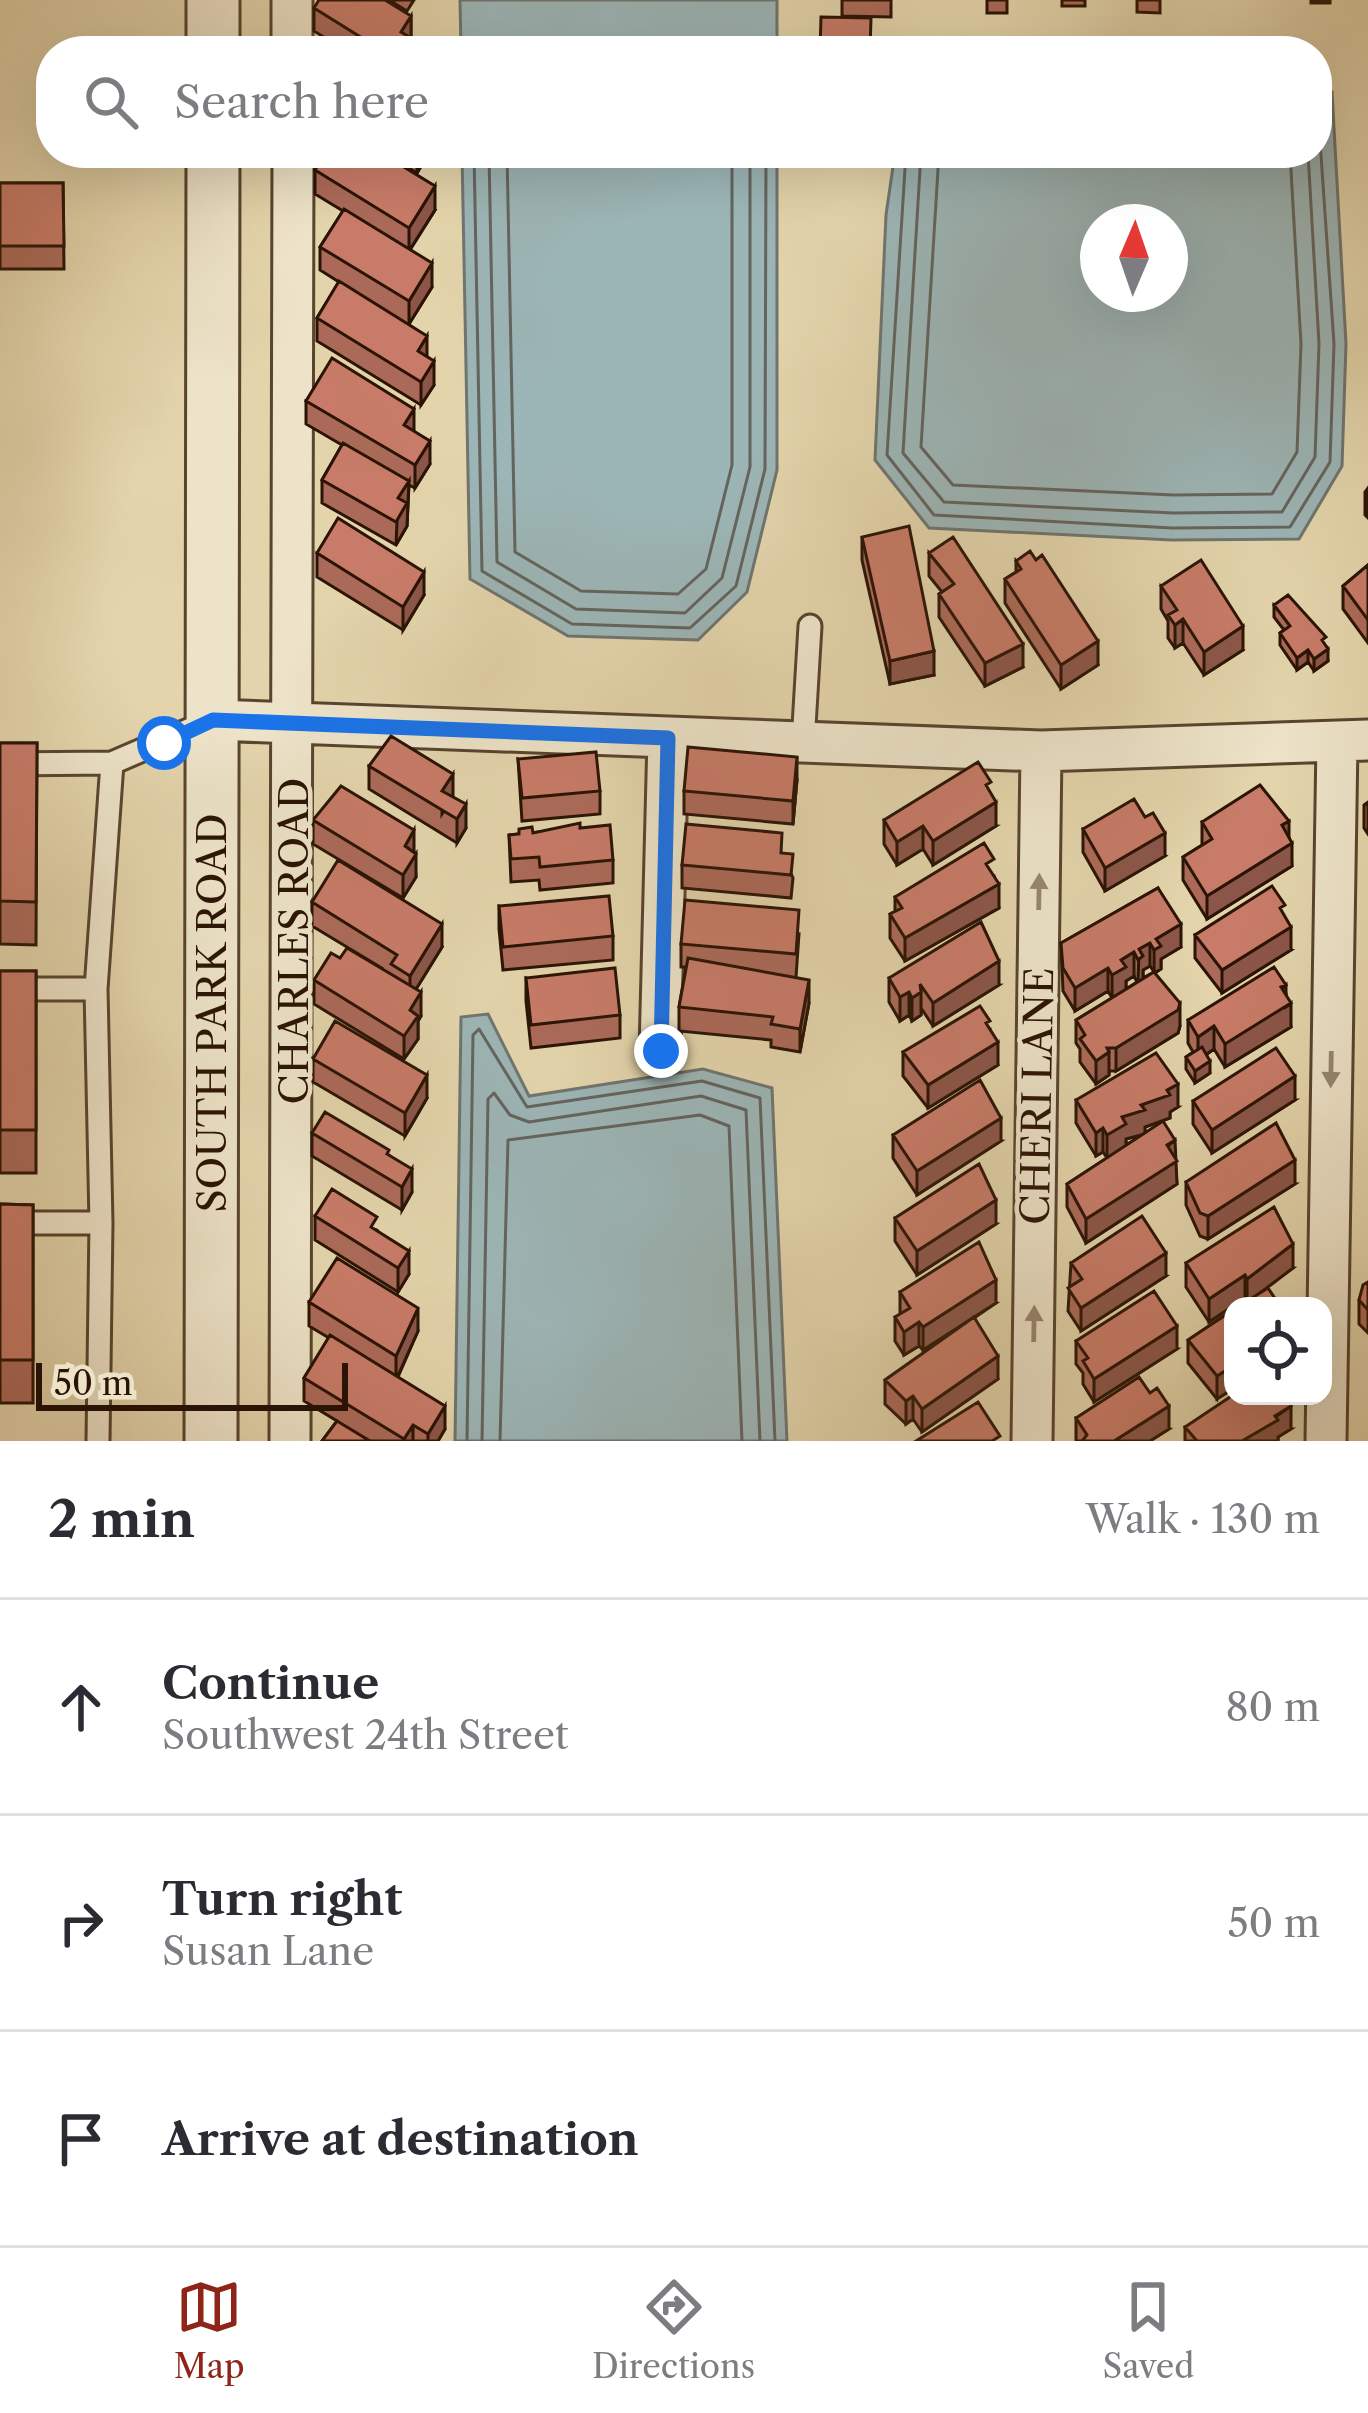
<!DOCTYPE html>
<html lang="en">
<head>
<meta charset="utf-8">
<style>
  body { margin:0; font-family:"Libre Caslon Text",serif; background:#f7f7f7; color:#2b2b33 }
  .controls { position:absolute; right:36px; bottom:36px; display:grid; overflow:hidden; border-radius:24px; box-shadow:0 12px 48px #0002 }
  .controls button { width:108px; height:108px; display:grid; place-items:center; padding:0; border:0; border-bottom:3px solid #e1e1e2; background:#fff; color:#2b2b33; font:60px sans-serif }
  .compass { position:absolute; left:1080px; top:204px; width:108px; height:108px; border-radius:50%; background:#fff; box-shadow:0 12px 48px #0002; rotate:2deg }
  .scale { position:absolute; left:36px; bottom:30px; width:312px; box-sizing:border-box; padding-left:12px; border:6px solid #2b1405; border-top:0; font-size:33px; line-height:42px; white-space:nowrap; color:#2b1405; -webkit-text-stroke:9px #ede3c8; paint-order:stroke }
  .stop { position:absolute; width:36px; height:36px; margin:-27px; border:9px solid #1a73e8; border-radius:50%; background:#fff }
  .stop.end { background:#1a73e8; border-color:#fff; box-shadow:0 3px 12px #0008 }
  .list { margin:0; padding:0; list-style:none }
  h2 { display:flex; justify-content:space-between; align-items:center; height:156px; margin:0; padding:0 48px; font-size:51px }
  h2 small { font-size:39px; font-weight:400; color:#7c7c81 }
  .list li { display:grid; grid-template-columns:78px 1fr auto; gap:36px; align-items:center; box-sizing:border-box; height:216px; padding:0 48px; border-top:3px solid #e1e1e2 }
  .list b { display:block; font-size:45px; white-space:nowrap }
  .list p { margin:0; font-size:39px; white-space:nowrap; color:#7c7c81 }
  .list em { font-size:39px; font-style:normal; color:#7c7c81 }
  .icon { flex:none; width:66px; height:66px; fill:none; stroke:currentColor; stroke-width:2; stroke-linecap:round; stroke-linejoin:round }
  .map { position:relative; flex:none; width:1368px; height:1441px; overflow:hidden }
  .search { position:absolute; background:#fff; box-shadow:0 12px 48px #0002; left:36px; right:36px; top:36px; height:132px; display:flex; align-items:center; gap:30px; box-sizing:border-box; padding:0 42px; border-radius:48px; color:#7c7c81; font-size:45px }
  .sheet { height:804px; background:#fff }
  nav { display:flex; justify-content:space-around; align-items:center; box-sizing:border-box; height:168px; border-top:3px solid #e1e1e2; background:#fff; font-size:33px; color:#7c7c81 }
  nav a { display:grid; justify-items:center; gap:6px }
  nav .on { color:#8f2418 }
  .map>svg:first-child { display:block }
</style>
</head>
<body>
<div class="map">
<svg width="1368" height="1441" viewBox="0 0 1368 1441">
  <rect width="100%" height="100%" fill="#e3d4ab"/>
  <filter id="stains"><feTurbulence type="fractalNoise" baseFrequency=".00167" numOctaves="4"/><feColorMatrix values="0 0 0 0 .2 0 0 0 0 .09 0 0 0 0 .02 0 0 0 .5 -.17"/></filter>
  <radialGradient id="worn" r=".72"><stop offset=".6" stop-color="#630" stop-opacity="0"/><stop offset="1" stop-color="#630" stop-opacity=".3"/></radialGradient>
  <path fill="#9cb5b6" stroke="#6f756f" stroke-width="3" fill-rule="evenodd" d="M460 0H777V51H461Z
    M1317 83 1332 92 1346 344 1342 466 1299 539 1172 540 929 528 875 460 886 215 895 153H1317ZM1170 222V294H1098V222Z
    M462 153H777V470L747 592 698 640 568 636 470 579Z
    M488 1014 529 1096 703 1069 772 1088 787 1441H455L461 1017Z"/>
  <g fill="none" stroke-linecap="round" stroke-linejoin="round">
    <path stroke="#64645e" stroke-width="3" d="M474 153 482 571 572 624 690 628 736 586 765 469 766 153
      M489 153 497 562 576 609 685 613 722 578 750 467V153
      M507 153 515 552 581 591 678 594 706 569 732 465V153
      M906 153 887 455 934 515 1172 528 1290 527 1330 462 1334 344 1317 97
      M921 153 903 453 944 502 1173 513 1282 512 1315 457 1319 344 1308 153
      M939 153 921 447 953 485 1173 495 1272 494 1297 452 1301 344 1290 153
      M467 1441 473 1035 479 1029 527 1107 702 1081 760 1098 775 1441
      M482 1441 488 1099 494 1093 510 1115 529 1122 701 1096 746 1110 760 1441
      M500 1441 508 1140 700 1115 729 1126 742 1441"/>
    <g stroke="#59442e" stroke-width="27">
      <path id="service" d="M803 743 810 626
        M0 764 112 763 212 720
        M0 989H96
        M0 1223H101
        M98 1441 101 1223 96 989 112 763"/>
    </g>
    <g stroke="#59442e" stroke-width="45">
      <path id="minor" d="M292 0V51
        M213 720 1041 751 1368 740
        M660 1051 668 738
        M290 1441 293 153
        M1032 1441 1041 751
        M1326 1441 1337 742"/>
    </g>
    <g stroke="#59442e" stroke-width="57">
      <path id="tertiary" d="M213 0V51
        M211 1441 213 153"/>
    </g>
    <use href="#service" stroke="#ede3c8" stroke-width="21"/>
    <use href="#minor" stroke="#ede3c8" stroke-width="39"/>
    <use href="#tertiary" stroke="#ede3c8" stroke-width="51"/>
  </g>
  <path fill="#ab6a59" stroke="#2b1405" stroke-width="3" fill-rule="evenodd" d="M389 0H414L407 11Z
    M842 0H891V17L842 16Z
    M987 0H1007V13H987Z
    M1062 0H1085V6H1062Z
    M1137 0H1160V13L1137 12Z
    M1311 0H1330V3H1311Z
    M314 8 411 16V51H346L314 31Z
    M384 153H429L417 173Z
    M315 170 435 210 410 250 432 287 409 324 427 357 434 385 421 405 317 341V318L339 282 320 270V247L343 211 315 194Z
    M0 183H63L64 269H0Z
    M306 401 414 431 430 464 415 488 409 485 407 526 396 545 322 503V480L342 445 306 424Z
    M1368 488V518L1365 515V492Z
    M862 537 934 675 890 684 862 560Z
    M317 553 424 595 403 630 317 577Z
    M929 553 1023 667 985 686 939 617V594L942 592 929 576Z
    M1016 561 1098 665 1061 689 1005 603V579L1016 572Z
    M1368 565V643L1343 609V586Z
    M1161 586 1243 650 1204 675 1183 643 1175 648 1168 638V621L1161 609Z
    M1274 605 1326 646 1328 661 1314 671 1308 662 1297 670 1280 645V633L1284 630 1274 617Z
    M0 743H37L36 945 0 944Z
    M518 759 600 791V814L522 821Z
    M369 766 453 797 466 828 457 843 369 789Z
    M797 780 793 824 684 814V791Z
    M1368 802V834L1364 828V805Z
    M313 820 414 852 416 877 403 898 313 844Z
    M884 820 996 826 933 865 923 849 897 865 884 844Z
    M1202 822 1289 838 1292 866 1207 919 1183 880V857L1202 845Z
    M580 828 613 860V883L540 890 539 880 511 882 509 835Z
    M1083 829 1165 856 1105 891 1083 852Z
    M782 853 793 878 791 898 682 888V865Z
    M994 876 999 908 905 961 890 938V914L895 911V897Z
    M1158 888 1181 947 1161 959V969L1155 973 1180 1026 1178 1033 1116 1071H1109V1075L1096 1084 1080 1062V1049L1076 1043V1020L1112 998 1108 991 1075 1011 1063 991 1061 943ZM1150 966 1154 972 1143 978V970ZM1134 976 1137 982 1126 989V981Z
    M312 902 442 947 416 989 421 1016 418 1021V1039L404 1059 314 1004V980L380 967 312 926Z
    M499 906 613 936V960L503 970 499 929Z
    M799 934 796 977 809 1003 800 1052 771 1047V1040L679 1031V1007L686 967H681V944Z
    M1195 935 1291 950 1222 993 1195 958Z
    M0 971H36V1173H0Z
    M526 978 620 1015V1038L531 1048 526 1001Z
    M889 978 999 985 933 1026 921 1008V1015L912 1021 909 1015 900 1021 889 1002Z
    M1286 994 1291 1027 1225 1067 1214 1049 1206 1055 1210 1073 1195 1083 1186 1069V1057L1193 1052 1188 1043V1020Z
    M990 1029 998 1065 928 1108 903 1076V1052Z
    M313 1059 427 1098 405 1136 313 1082Z
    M1076 1100 1178 1107 1170 1112V1118L1145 1127V1133L1175 1157 1177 1184 1086 1243 1067 1207V1184L1107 1158 1103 1152 1096 1156 1076 1123ZM1144 1134 1126 1145V1139Z
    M1295 1100 1212 1153 1193 1124V1101Z
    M312 1133 389 1155 412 1192 402 1210 312 1156Z
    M893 1135 1001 1141 917 1195 893 1158Z
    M1186 1182 1295 1184 1208 1239 1200 1236 1186 1205Z
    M0 1204 33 1205V1403H0Z
    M315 1216 377 1230 409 1274 398 1292 315 1240Z
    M895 1218 996 1224 917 1275 895 1241Z
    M1071 1263 1166 1276 1081 1331 1068 1311Z
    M1186 1263 1293 1268 1247 1301 1245 1298 1209 1322 1186 1287Z
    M1368 1282V1333L1359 1324V1300Z
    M900 1292 996 1303 974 1318 998 1379 922 1432 913 1419 906 1424 885 1404V1380L968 1322 923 1350 919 1346 904 1355 895 1341V1317L900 1315Z
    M309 1302 418 1331 398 1377 445 1429 438 1441H322L337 1421 304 1401V1378L329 1338 309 1326Z
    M1233 1310 1217 1399 1188 1363V1340Z
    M1076 1341 1177 1349 1094 1402 1083 1384V1373L1076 1364Z
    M1076 1418 1169 1429 1150 1441H1076Z
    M1185 1427 1291 1429 1278 1437V1441H1185Z"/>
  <path fill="#8b5649" stroke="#2b1405" stroke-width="3" d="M411 16V51H401V32Z
    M417 153H429L417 173Z
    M435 186V210L409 251V228Z
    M432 263V287L409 324V301Z
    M427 336V359L418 351Z
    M434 361V385L421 405V382Z
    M414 409V432L404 425Z
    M430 441V464L415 488V465Z
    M409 481 407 526 396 545 398 498Z
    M424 572V595L403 630V607Z
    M1183 619V643L1175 648V625Z
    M1243 626V650L1204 675V652Z
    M1098 641V665L1061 689V665Z
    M1023 644V667L985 686V663Z
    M1328 649V661L1314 671V659Z
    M1308 650V662L1297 670V658Z
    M934 651V675L890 684V661Z
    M797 757V780L793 824V801Z
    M453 774V797L442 814V791Z
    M996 802V826L933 865V841Z
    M466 804V828L457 843V819Z
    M1289 821V844L1282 825Z
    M923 826V849L897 865V842Z
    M414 830V853L405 846Z
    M1165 833V856L1105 891V868Z
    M1292 843V866L1207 919V896Z
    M416 854V877L403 898V875Z
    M999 884V908L905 961V938Z
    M442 924V947L410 999V976Z
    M1181 924V947L1161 959V969L1154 973V950L1156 939Z
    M1291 927V950L1222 993V970Z
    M1150 943V966L1143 970V979L1138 983 1139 949Z
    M1134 952V976L1126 981V991L1112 998V975L1121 960Z
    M999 961V985L933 1026V1003Z
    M1108 968V991L1075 1011V988Z
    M809 980V1003L800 1052V1029Z
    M1286 985V1007L1291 1003V1027L1225 1067V1044Z
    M421 992V1016L418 1021V1039L404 1059V1036L410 1010Z
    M909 992V1015L900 1021V997Z
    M921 992V1015L912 1021V998Z
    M1180 1003V1026L1178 1033 1116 1071V1048Z
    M1214 1026V1049L1198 1060V1037Z
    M998 1042V1065L928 1108V1085Z
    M1109 1052V1075L1096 1084V1061Z
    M1210 1061V1073L1195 1083V1071Z
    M427 1075V1098L405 1136V1113Z
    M1295 1076V1100L1212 1153V1130Z
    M1178 1084V1107L1170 1112V1118L1145 1127V1134L1126 1139V1147L1107 1159V1135L1122 1117Z
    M1001 1118V1141L917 1195V1171Z
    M1103 1128V1152L1096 1156V1133Z
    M1175 1140 1177 1184 1086 1243V1219Z
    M1295 1160V1184L1208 1239V1216Z
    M412 1169V1192L402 1210V1187Z
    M996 1200V1224L917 1275V1251Z
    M1293 1244V1268L1247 1303V1279Z
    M409 1251V1274L398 1292V1268Z
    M1166 1253V1276L1081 1331V1308Z
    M1245 1275V1298L1209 1322V1299Z
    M996 1280V1303L923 1350V1327Z
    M418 1308V1331L396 1380V1356Z
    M919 1322V1346L904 1355V1332Z
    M1177 1326V1349L1094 1402V1379Z
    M998 1356V1379L922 1432V1409Z
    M1233 1366V1389L1217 1399V1376Z
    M913 1396V1419L906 1424V1401Z
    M445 1406V1429L438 1441H428V1434Z
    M1169 1406V1429L1150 1441H1114Z
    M1291 1406V1429L1278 1437V1441H1242Z
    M413 1425V1441H404V1439Z"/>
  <path fill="#c77b68" stroke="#2b1405" stroke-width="3" d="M319 0H385L411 16 401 32 411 38 403 51H383L314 8Z
    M821 17 871 18 870 51H820Z
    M326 153H381L435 186 409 228 315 170Z
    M0 183H63L64 246H0Z
    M344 209 432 263 409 301 320 247Z
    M339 281 427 336 418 351 434 361 421 382 317 318Z
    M332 358 414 409 404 425 430 441 415 465 306 401Z
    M343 443 409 481 398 498 407 503 396 522 322 480Z
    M338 518 424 572 403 607 317 553Z
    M909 526 934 651 890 661 862 537Z
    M953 537 1023 644 985 663 939 594 954 584 929 553Z
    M1030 551 1036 560 1042 555 1098 641 1061 665 1005 579 1021 569 1016 561Z
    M1201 560 1243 626 1204 652 1183 619 1175 625 1168 615 1177 610 1161 586Z
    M1368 565V620L1343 586Z
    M1288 595 1326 637 1322 640 1328 649 1314 659 1308 650 1297 658 1280 633 1290 626 1274 605Z
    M391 736 453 774 442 791 466 804 457 819 369 766Z
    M0 743H37L36 902 0 901Z
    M688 747 797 757 793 801 684 791Z
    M596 752 600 791 522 798 518 759Z
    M978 762 991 782 986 785 996 802 933 841 923 826 897 842 884 820Z
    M1260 785 1289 821 1282 825 1292 843 1207 896 1183 857 1212 839 1202 822Z
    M341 786 414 830 405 846 416 854 403 875 313 820Z
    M1134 799 1145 817 1153 813 1165 833 1105 868 1083 829Z
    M580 823V828L610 825 613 860 540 867 539 857 511 859 509 835 519 834V829L532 827 533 833Z
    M686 824 782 833 781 853 793 854 791 875 682 865Z
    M984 843 994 859 986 864 999 884 905 938 890 914 902 908 895 897Z
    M338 860 442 924 410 976 391 964 397 955 312 902Z
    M1272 886 1285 905 1280 908 1291 927 1222 970 1195 935Z
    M1158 888 1181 924 1156 939 1161 946 1154 950 1150 943 1139 949 1143 956 1138 960 1134 952 1121 960 1126 967 1112 975 1108 968 1075 988 1063 968 1061 943Z
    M609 896 613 936 503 947 499 906Z
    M685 900 799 910 796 954 681 944Z
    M981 922 999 961 933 1003 920 984 921 992 912 998 909 992 900 997 889 978Z
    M347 948 421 992 410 1010 418 1016 404 1036 314 980 331 953 340 958Z
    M688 958 809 980 800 1029 771 1024 773 1017 679 1007Z
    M1274 967 1286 985 1281 987 1291 1003 1225 1044 1214 1026 1198 1037 1188 1020Z
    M615 968 620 1015 531 1025 526 978Z
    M0 971H36V1130H0Z
    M1154 972 1180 1003 1178 1010 1116 1048H1107L1109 1052 1096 1061 1080 1039 1085 1035 1076 1020Z
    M980 1006 990 1021 986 1023 998 1042 928 1085 903 1052Z
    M335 1021 427 1075 405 1113 313 1059Z
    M1202 1047 1210 1061 1195 1071 1186 1057Z
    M1276 1048 1295 1076 1212 1130 1193 1101Z
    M1156 1053 1178 1084 1167 1090 1170 1095 1141 1105 1145 1110 1122 1117 1126 1124 1107 1135 1103 1128 1096 1133 1076 1100Z
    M980 1080 1001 1118 917 1171 893 1135Z
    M325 1112 389 1150 387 1154 412 1169 402 1187 312 1133Z
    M1163 1121 1175 1140 1167 1145 1177 1161 1086 1219 1067 1184Z
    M1276 1123 1295 1160 1208 1216 1200 1213 1186 1182Z
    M979 1164 996 1200 917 1251 895 1218Z
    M332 1189 377 1217 371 1227 409 1251 398 1268 315 1216Z
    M0 1204 33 1205V1360H0Z
    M1274 1207 1293 1244 1247 1279 1245 1275 1209 1299 1186 1263Z
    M1142 1216 1166 1253 1081 1308 1068 1288 1082 1279 1071 1263Z
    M979 1242 996 1280 923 1327 919 1322 904 1332 895 1317 910 1308 900 1292Z
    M337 1258 418 1308 396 1356 309 1302Z
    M1368 1282V1310L1359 1300 1363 1285Z
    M1268 1288 1280 1306H1239Z
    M1154 1291 1177 1326 1094 1379 1083 1361 1088 1358 1076 1341Z
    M1233 1310V1366L1217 1376 1188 1340Z
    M974 1317 998 1356 922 1409 913 1396 906 1401 885 1380Z
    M330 1335 445 1406 428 1434 413 1425 404 1439 304 1378Z
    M1139 1377 1150 1393 1157 1388 1169 1406 1114 1441H1082L1087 1435 1076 1418Z
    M1233 1395 1285 1396 1291 1406 1275 1416 1278 1420 1242 1441H1197L1185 1427Z
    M978 1402 1000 1436 992 1441H916Z
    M337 1421 370 1441H322Z"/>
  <defs><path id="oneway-solid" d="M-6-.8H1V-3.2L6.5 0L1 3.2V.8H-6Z" transform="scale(3)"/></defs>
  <g fill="#968670">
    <use href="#oneway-solid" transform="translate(1039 892) rotate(-89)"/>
    <use href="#oneway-solid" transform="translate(1331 1069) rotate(91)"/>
    <use href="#oneway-solid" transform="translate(1034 1324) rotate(-89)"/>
  </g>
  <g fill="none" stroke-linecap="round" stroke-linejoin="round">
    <path stroke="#1a73e8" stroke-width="15" d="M164 743 213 720 668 738 661 1051"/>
  </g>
  <g text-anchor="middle" stroke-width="9" stroke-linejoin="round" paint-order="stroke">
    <g font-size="39" fill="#2b1405" stroke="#ede3c8">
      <text transform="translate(294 941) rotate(-90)" y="14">CHARLES ROAD</text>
      <text transform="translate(212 1013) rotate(-90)" y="14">SOUTH PARK ROAD</text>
      <text transform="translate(1037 1096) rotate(-89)" y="14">CHERI LANE</text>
    </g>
  </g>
  <rect width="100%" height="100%" filter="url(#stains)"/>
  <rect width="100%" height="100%" fill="url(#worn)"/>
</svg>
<div class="controls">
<button><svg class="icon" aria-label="locate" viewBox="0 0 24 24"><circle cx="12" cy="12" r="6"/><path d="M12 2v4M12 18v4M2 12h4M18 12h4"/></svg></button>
</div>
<svg class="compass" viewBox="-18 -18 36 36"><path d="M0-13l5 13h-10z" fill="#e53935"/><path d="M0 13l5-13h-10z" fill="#7c7c81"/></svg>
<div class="scale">50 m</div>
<div class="stop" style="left:164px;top:743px"></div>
<div class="stop end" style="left:661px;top:1051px"></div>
<div class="search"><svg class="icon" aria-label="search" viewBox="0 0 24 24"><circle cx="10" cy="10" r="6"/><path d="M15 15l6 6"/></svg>Search here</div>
</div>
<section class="sheet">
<h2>2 min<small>Walk · 130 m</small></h2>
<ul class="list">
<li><svg class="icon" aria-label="ahead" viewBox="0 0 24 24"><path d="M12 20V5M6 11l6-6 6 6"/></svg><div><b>Continue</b><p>Southwest 24th Street</p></div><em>80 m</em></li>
<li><svg class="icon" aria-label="right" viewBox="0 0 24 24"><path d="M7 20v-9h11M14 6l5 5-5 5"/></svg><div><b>Turn right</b><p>Susan Lane</p></div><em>50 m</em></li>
<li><svg class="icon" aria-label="arrive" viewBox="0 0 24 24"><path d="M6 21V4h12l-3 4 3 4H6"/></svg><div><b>Arrive at destination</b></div></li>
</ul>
</section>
<nav>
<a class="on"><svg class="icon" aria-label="map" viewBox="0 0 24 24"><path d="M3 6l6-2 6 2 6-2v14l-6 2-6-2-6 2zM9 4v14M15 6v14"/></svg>Map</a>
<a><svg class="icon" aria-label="directions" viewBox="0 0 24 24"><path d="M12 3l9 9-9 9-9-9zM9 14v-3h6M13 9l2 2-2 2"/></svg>Directions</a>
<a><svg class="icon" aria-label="saved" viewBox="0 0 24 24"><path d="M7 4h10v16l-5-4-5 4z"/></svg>Saved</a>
</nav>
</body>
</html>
